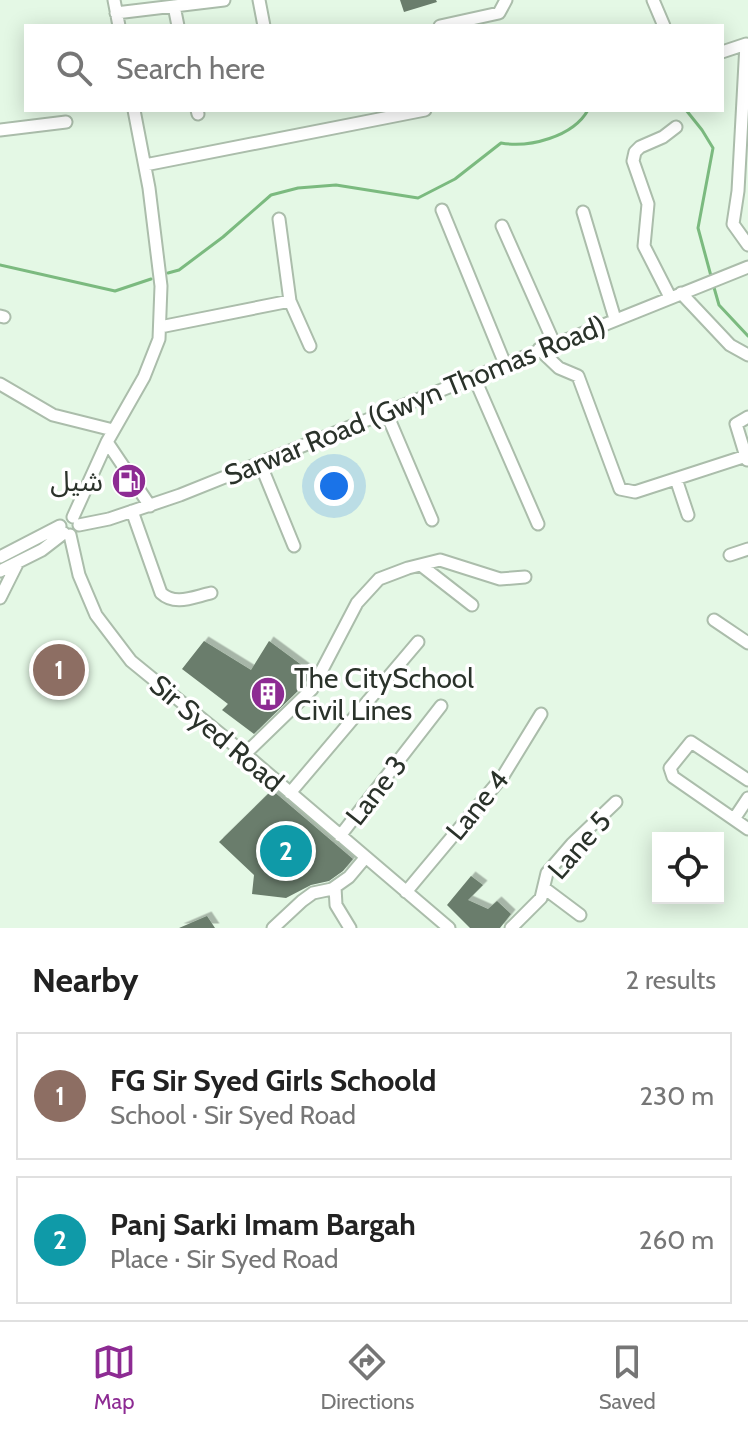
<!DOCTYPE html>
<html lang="en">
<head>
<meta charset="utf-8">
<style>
  body { margin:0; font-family:Cabin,"Noto Sans Arabic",sans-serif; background:#f6f6f6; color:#222 }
  .controls { position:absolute; right:24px; bottom:24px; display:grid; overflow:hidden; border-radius:0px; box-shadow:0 4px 20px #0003 }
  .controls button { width:72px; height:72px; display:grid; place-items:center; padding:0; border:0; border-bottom:2px solid #e0e0e0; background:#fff; color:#222; font:40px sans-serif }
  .you { position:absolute; left:334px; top:486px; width:28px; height:28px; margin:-20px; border:6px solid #fff; border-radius:50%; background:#1a73e8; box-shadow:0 0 0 12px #1a73e833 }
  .badge { display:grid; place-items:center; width:52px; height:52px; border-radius:50%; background:#8d2b93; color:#fff; font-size:26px; font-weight:700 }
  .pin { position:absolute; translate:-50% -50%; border:4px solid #fff; box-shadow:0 2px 8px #0006 }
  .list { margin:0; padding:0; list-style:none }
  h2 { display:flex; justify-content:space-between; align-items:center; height:104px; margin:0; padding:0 32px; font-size:34px }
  h2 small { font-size:26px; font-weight:400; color:#767676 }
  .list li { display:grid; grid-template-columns:52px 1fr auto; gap:24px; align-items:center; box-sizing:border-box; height:128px; margin:0 16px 16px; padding:0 16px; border:2px solid #e0e0e0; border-radius:0px }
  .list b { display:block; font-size:30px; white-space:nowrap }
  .list p { margin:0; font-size:26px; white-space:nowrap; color:#767676 }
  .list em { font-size:26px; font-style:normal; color:#767676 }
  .icon { flex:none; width:44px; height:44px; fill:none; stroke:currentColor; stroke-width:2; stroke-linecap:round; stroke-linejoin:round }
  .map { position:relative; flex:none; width:748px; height:928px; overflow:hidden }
  .search { position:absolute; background:#fff; box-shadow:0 4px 20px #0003; left:24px; right:24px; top:24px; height:88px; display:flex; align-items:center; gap:20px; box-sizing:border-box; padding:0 28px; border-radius:0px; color:#767676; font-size:30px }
  .sheet { height:392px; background:#fff }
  nav { display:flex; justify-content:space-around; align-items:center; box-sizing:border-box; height:112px; border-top:2px solid #e0e0e0; background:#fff; font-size:22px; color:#767676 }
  nav a { display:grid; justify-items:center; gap:4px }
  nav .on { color:#8d2b93 }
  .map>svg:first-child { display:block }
</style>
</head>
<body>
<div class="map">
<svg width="748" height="928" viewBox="0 0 748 928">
  <defs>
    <filter id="shadow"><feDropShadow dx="4.5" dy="-4.5" stdDeviation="0" flood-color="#0004"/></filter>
  </defs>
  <rect width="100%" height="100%" fill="#e4f8e5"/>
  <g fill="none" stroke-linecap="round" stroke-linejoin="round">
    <path stroke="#7bba7f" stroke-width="3" d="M686 110 702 130 713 148 698 228 711 276
      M0 265 115 291 151 279
      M168 273 179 270 223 237 271 195 298 188 336 185 418 198 455 179 501 143C529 148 573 137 588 110
      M713 284 719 305 748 336"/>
  </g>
  <path fill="#6b7d6c" filter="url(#shadow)" d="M400 0H436L437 2 404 12Z
    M204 641 251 670 269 641 311 672 305 684 254 734 222 710 228 704 182 669Z
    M272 790 353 859 343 871 329 881 311 885 286 898 252 894 254 875 219 842Z
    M471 876 483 885 468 900 488 909 497 901 511 914 500 928H470L447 905Z
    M207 916 215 928H179Z"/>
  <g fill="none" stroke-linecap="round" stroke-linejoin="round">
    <g stroke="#abbdab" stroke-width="15">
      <path id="minor" d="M114 0 119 26
        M259 0 264 26
        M653 0 664 26
        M174 6 178 26
        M116 13 224 0
        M440 26 499 13 506 0
        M722 52 746 44 738 191 733 224 748 245
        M197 110 198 114
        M0 130 66 122
        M145 165 425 110
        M442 210 505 364
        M583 212 615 319
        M279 219 290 301 310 346
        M502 226 554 343
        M681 293 730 345 748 355
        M670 297 644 246 648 204 633 161 635 152 640 147 663 137 676 127
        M0 316 4 317
        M160 327 290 301
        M539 349 559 368 578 376 620 489 635 492 746 456
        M474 377 538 524
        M0 384 53 415 113 430
        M386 412 432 520
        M107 442 150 506
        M747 460 736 424 748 417
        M260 463 294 546
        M676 479 688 515
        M132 511 161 593C175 606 193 597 211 593
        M73 517 107 442 144 377 159 339 161 286 149 188 134 110
        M79 525 109 519 180 495 748 267
        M70 535 79 575 96 615 131 661 245 754 449 928
        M730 555 748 549
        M0 557 60 526
        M422 566 472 605
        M0 571 42 550 64 533
        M0 598 18 562
        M714 620 748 643
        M245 754 312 689 357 603 379 579 408 568 440 560 500 579 525 577
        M748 780 691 742 670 768 673 777 748 829
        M290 793 418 642
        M734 819 748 798
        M340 836 441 706
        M335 887 336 905 350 928
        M544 888 580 915
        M406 892 503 776 541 714
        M273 928 302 901 313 893 332 889 349 877 365 858
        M511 928 541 898 547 873 572 844 616 802"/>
    </g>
    <use href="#minor" stroke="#fff" stroke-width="11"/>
  </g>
  <defs>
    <g id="fuel-disc" transform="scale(1.8)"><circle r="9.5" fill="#8d2b93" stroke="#fff"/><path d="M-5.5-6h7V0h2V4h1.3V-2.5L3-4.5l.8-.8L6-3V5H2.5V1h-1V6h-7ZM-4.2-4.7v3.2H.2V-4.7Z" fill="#fff"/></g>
    <g id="building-disc" transform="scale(1.8)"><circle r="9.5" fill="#8d2b93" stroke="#fff"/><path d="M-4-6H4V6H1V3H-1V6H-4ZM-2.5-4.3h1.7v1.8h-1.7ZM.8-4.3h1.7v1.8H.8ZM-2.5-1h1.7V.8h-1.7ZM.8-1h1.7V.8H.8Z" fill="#fff"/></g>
  </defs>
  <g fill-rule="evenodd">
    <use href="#fuel-disc" x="129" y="481"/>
    <use href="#building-disc" x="268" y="694"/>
  </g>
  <g text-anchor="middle" stroke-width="7" stroke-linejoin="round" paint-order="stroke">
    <g font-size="28" fill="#2a322a" stroke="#fff">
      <text transform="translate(415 400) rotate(-22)" y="10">Sarwar Road (Gwyn Thomas Road)</text>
      <text transform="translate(217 733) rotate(40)" y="10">Sir Syed Road</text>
      <text transform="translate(376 790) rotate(-52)" y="10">Lane 3</text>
      <text transform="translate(477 805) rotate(-51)" y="10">Lane 4</text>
      <text transform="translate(579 845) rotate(-49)" y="10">Lane 5</text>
    </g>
    <g font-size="28" fill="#2a322a" stroke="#fff" text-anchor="end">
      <text x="103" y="491">شیل</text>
      <text x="294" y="688" text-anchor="start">The CitySchool<tspan x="294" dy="32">Civil Lines</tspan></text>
    </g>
  </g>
</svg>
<div class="controls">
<button><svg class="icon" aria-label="locate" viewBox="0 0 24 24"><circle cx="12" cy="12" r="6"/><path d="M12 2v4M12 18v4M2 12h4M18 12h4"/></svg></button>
</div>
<div class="you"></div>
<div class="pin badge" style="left:59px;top:670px;background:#8d6e63">1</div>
<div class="pin badge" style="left:286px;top:851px;background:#0f9aa8">2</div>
<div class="search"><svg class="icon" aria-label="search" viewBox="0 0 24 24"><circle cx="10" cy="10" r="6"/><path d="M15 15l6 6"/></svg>Search here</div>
</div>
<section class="sheet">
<h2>Nearby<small>2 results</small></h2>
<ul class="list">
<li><span class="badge" style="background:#8d6e63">1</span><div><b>FG Sir Syed Girls Schoold</b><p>School · Sir Syed Road</p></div><em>230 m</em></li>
<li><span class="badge" style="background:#0f9aa8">2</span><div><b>Panj Sarki Imam Bargah</b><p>Place · Sir Syed Road</p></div><em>260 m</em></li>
</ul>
</section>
<nav>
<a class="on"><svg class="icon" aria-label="map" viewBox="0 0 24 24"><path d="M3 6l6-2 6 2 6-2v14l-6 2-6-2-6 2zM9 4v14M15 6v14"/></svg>Map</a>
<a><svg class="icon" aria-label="directions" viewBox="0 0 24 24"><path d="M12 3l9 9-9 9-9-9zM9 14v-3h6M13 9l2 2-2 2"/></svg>Directions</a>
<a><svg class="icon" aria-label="saved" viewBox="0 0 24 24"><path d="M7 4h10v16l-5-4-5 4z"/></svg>Saved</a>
</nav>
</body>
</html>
